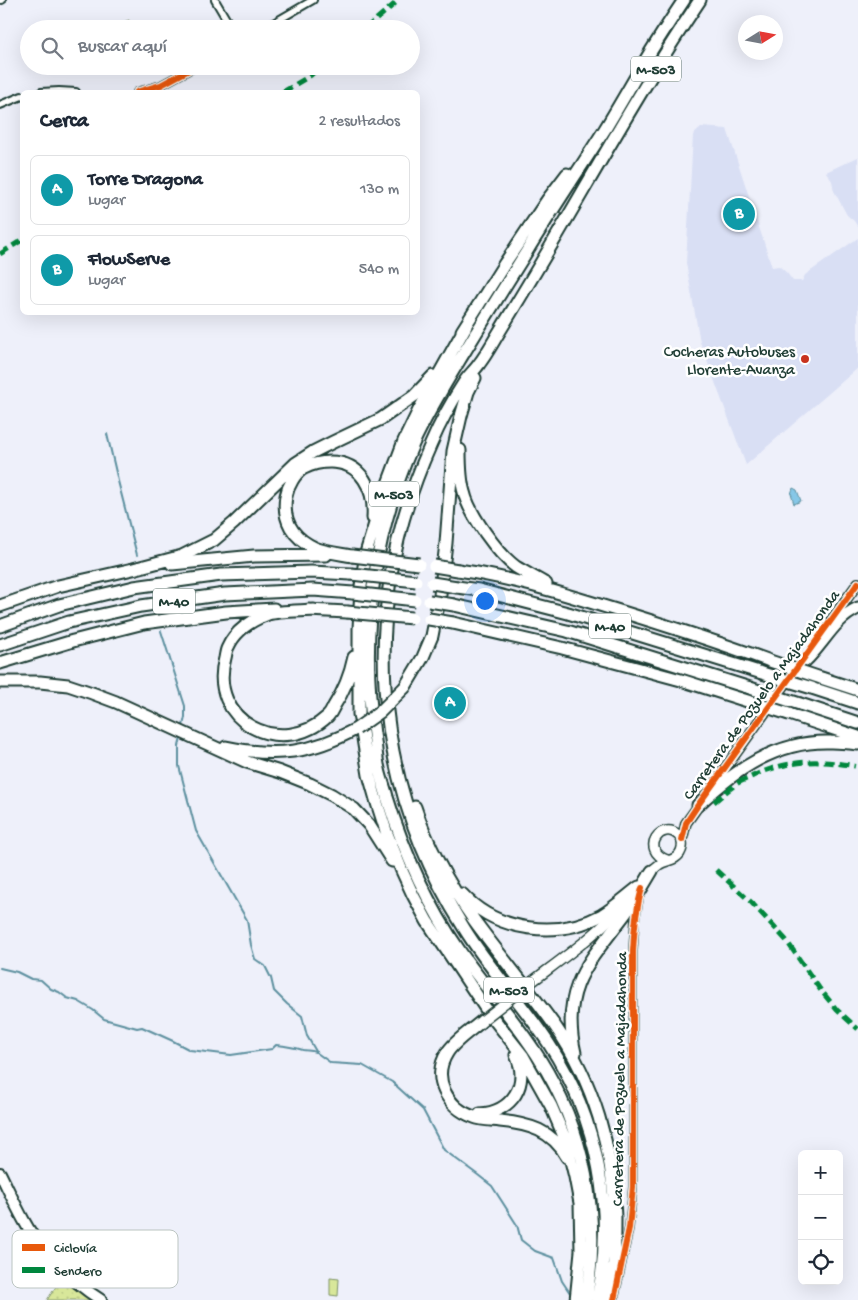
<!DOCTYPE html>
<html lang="es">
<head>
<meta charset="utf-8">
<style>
  body { margin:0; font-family:"Gochi Hand",sans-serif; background:#f6f6f7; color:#1f2937 }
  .controls { position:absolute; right:15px; bottom:15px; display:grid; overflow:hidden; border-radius:8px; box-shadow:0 5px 20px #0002 }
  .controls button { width:45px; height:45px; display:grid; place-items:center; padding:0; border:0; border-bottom:1px solid #e0e1e3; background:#fff; color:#1f2937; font:25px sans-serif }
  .compass { position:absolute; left:738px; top:15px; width:45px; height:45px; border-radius:50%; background:#fff; box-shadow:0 5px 20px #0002; rotate:79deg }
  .you { position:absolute; left:484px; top:600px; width:18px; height:18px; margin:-12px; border:4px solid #fff; border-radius:50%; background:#1a73e8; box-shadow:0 0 0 8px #1a73e833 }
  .badge { display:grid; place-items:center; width:32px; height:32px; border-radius:50%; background:#7c3aed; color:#fff; font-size:16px; font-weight:700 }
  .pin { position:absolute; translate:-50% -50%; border:2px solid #fff; box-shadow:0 1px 5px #0006 }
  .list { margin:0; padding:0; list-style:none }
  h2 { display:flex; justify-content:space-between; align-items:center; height:65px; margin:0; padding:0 20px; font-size:21px }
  h2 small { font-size:16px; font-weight:400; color:#747a83 }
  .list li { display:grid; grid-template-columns:32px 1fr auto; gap:15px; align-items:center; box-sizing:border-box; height:70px; margin:0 10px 10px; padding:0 10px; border:1px solid #e0e1e3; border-radius:8px }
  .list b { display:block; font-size:19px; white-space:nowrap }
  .list p { margin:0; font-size:16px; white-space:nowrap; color:#747a83 }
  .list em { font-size:16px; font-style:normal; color:#747a83 }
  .icon { flex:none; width:28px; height:28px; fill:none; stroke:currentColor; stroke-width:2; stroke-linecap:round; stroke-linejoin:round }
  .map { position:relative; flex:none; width:858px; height:1300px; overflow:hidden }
  .search { position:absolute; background:#fff; box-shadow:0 5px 20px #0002; left:20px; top:20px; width:400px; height:55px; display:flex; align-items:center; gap:12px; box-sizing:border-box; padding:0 18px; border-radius:28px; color:#747a83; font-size:19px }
  .panel { position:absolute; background:#fff; box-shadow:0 5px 20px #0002; left:20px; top:90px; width:400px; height:225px; border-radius:8px }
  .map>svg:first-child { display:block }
</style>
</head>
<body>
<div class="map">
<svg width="858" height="1300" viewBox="0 0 858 1300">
  <defs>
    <pattern id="grass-dots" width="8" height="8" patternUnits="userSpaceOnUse" patternTransform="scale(1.25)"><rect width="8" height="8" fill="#d8e79a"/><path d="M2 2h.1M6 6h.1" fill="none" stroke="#b9c785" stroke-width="1.8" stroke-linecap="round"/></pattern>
    <pattern id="water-ripples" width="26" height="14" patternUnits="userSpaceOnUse" patternTransform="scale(1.25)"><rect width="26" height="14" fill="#86c7e7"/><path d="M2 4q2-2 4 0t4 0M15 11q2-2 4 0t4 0" fill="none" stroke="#6da3bc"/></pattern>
  </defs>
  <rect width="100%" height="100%" fill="#eef0fa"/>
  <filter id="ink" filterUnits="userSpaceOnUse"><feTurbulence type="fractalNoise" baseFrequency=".02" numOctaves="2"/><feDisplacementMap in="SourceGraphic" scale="10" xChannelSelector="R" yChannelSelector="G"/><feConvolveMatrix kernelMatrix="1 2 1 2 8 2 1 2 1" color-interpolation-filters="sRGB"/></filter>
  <g filter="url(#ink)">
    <path fill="#d9dff4" d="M702 127 727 129 772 267 779 266 787 273 793 281H802L805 275 858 238V368L746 465 700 342 686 263 693 135Z
      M858 157V227L854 221 847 215 834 191 832 181 826 172Z"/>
    <path fill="url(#grass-dots)" stroke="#7c9267" d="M63 1276 81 1293 90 1300H47Z"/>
    <path fill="#d8e79a" stroke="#7c9267" d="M129 20 132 29H104Z
      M330 1278 339 1279 338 1296 330 1295Z"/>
    <path fill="url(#water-ripples)" stroke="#5d909f" d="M793 488 797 490 801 501 794 504 791 494Z"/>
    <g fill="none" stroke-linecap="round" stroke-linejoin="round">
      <path stroke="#5d909f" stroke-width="2" d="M107 434 118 481 137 555
        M161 631 185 706V717L183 726
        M181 738 179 746V766L196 831 247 920 251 945 255 959 265 966 271 978 274 991 287 1004 302 1016 307 1036 317 1053 331 1063 362 1065 392 1082 423 1110 444 1150 478 1175 492 1186 517 1225 521 1240 535 1251 554 1258 562 1281 572 1296
        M0 968 17 972 31 979 41 980 51 989 59 992 67 998 78 1001 93 1010 104 1019 137 1028 142 1027 173 1041 190 1050 231 1055 272 1049 276 1045C287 1046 293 1047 303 1050 307 1051 311 1050 315 1052"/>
      <g stroke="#1f3d34" stroke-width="10">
        <path id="street" d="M0 0H2
          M215 0 232 29
          M263 29 313 0
          M41 92 59 91 76 92
          M137 92 161 85 196 66
          M0 105 22 96
          M614 1300 629 1228 633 1187V951L635 920 639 899"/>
      </g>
      <g stroke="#1f3d34" stroke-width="12">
        <path id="secondary" d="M823 632 858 583
          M682 840 686 823 799 665
          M649 874C652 870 656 867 660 864 665 861 670 861 675 858 683 853 685 841 678 835 662 820 639 849 667 860
          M529 984C563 958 601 932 628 900"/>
      </g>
      <g stroke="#1f3d34" stroke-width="14">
        <path id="primary" d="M0 1173C13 1199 25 1227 43 1250 60 1269 79 1286 101 1300"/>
      </g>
      <g stroke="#1f3d34" stroke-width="15">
        <path id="highway" d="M466 326 419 410 404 441 383 497 366 553 361 586 359 629V714L369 775 377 803 386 831 402 871 413 895 427 921 460 970 486 1009 523 1056 551 1106 566 1141 575 1177 580 1203 581 1251 576 1300
          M462 331 505 263 548 199 567 174
          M460 450C460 464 460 479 464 492 469 514 498 554 516 567 526 573 536 578 546 584
          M352 556C342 554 324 552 315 548 293 538 282 520 286 496 288 486 295 473 304 468 312 464 322 462 330 462 362 462 375 490 373 518
          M172 564 254 556 326 555
          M458 570C508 577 554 591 603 606 659 623 715 641 770 661
          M457 587 479 590 568 613 762 673
          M454 605 567 631 750 688
          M0 606 58 586 133 569 182 556 214 540 234 523 296 463 313 452 333 442 381 419 414 396 433 376
          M308 610 347 612
          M314 610C302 611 278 611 268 614 252 620 235 631 228 647 226 650 226 654 225 658 207 721 281 760 328 716 331 713 332 710 334 706 344 691 350 676 354 657
          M453 623 562 648 681 680 741 699
          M0 626 59 605 134 587 221 575 311 572 351 574
          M0 645 69 622 141 606 225 594 313 590 353 593
          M0 663 73 641 144 623 226 612 274 609
          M797 668C821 651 830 621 858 608
          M821 678 858 690
          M0 682H40L68 685 92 693 116 702 247 762 280 772 310 784 332 795 354 809 369 825 392 861
          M405 687 423 657 432 636 440 595 446 543 453 451 461 416 468 392 475 378
          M812 688 858 703
          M800 704 858 723
          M789 714 858 737
          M226 747C276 758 312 753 356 729
          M698 805C735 770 777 740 831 742 840 742 849 743 858 744
          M415 807C428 847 450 886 474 920 500 956 529 989 555 1026 594 1082 613 1149 615 1217 615 1232 615 1248 614 1263 612 1275 609 1288 607 1300
          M462 894C497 932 558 939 602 915 615 907 627 896 639 887
          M483 1020C472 1030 455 1040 447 1053 431 1078 447 1108 474 1117 482 1120 492 1120 500 1121 529 1124 552 1130 567 1157
          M575 1053C560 988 589 962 625 914 635 900 643 886 652 871
          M480 1114C512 1112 530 1084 516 1055
          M586 1300C602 1217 584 1129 539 1058 516 1021 486 989 461 953 428 905 404 853 387 797 385 788 381 779 379 769 376 758 376 745 374 734 360 635 373 536 413 444 427 413 445 384 462 356 483 321 505 286 527 251 552 210 579 170 605 129 616 111 627 92 638 73 652 48 668 24 684 0
          M597 1300C616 1213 598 1119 549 1044 523 1004 489 969 464 928 370 780 359 604 431 444 440 423 452 401 465 381 469 375 475 370 479 364 486 355 492 344 498 334 512 311 526 288 539 266 592 177 642 86 700 0"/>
      </g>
      <use href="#street" stroke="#fff" stroke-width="6"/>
      <use href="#secondary" stroke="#fff" stroke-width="9"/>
      <use href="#primary" stroke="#fff" stroke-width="10"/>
      <use href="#highway" stroke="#fff" stroke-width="11"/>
      <g stroke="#1f3d34" stroke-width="12" stroke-linecap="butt">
        <path id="secondary-bridge" d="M483 1020 529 984"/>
      </g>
      <g stroke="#1f3d34" stroke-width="15" stroke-linecap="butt">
        <path id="highway-bridge" d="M352 556 419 564
          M434 566 458 570
          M351 574 416 581
          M432 583 457 587
          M353 593 415 600
          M429 601 454 605
          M347 612 412 618
          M429 619 453 623
          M770 661 821 678
          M762 673 812 688
          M750 688 800 704
          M741 699 789 714
          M356 729 380 712 405 687"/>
      </g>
      <use href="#secondary-bridge" stroke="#fff" stroke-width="9"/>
      <use href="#highway-bridge" stroke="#fff" stroke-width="11"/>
      <path stroke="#00873e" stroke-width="5" stroke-dasharray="10 5" stroke-linecap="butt" d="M365 29 399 0
        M283 92 311 75 320 66
        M0 254 22 240
        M714 802C721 796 728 790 735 785 740 781 747 779 753 776 787 760 818 759 855 766
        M716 870 751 902 786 940 819 988 837 1010 858 1029"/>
      <g stroke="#fff" stroke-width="9">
        <path id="cycleway" d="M137 92 161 85 196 66
          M682 840 686 823 698 805 858 583
          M614 1300 629 1228 633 1187V951C634 930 636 909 642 888"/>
      </g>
      <use href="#cycleway" stroke="#e8590c" stroke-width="6"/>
    </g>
  </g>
  <circle fill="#c8321e" stroke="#fff" stroke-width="2" cx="805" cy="359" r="5"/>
  <g text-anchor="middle" stroke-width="5" stroke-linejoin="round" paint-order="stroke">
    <g fill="#fff" stroke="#627771" stroke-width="1">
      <rect x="631" y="56.5" width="50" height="25" rx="4"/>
      <rect x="369" y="481.5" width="50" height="25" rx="4"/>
      <rect x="153" y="588.5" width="42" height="25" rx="4"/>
      <rect x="589" y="613.5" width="42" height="25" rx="4"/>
      <rect x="484" y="977.5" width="50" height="25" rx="4"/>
    </g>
    <g font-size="15" font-weight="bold" fill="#1f3d34">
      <text x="656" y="74">M-503</text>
      <text x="394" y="499">M-503</text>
      <text x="174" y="606">M-40</text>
      <text x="610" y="631">M-40</text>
      <text x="509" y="995">M-503</text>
    </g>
    <g font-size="16" fill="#1f3d34" stroke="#fff" text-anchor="end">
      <text x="795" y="356">Cocheras Autobuses<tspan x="795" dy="18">Llorente-Avanza</tspan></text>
    </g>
    <g font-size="16" fill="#1f3d34" stroke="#fff">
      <text transform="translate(760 694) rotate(-54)" y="6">Carretera de Pozuelo a Majadahonda</text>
      <text transform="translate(618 1079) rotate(-89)" y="6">Carretera de Pozuelo a Majadahonda</text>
    </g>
  </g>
  <rect x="12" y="1230" width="166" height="58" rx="8" fill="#fff" stroke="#bcc5c2" stroke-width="1"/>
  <rect x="22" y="1244" width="23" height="7" fill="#e8590c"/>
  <rect x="22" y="1267" width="23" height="6" fill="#00873e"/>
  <g font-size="14" fill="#1f3d34">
    <text x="54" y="1252">Ciclovía</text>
    <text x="54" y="1275">Sendero</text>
  </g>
</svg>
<div class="controls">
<button>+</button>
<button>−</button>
<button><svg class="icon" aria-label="locate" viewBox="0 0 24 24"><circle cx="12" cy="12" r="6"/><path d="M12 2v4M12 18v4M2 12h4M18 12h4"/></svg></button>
</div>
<svg class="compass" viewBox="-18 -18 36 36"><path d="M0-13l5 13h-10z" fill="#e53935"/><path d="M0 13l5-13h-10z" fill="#747a83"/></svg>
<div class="you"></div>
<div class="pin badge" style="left:450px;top:703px;background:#0f9aa8">A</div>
<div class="pin badge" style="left:739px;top:214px;background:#0f9aa8">B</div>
<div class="search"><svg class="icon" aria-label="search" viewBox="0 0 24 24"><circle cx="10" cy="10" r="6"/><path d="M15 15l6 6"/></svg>Buscar aquí</div>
<section class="panel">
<h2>Cerca<small>2 resultados</small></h2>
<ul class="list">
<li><span class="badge" style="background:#0f9aa8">A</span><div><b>Torre Dragona</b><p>Lugar</p></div><em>130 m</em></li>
<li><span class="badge" style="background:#0f9aa8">B</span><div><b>FlowServe</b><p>Lugar</p></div><em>540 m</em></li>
</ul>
</section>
</div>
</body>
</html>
